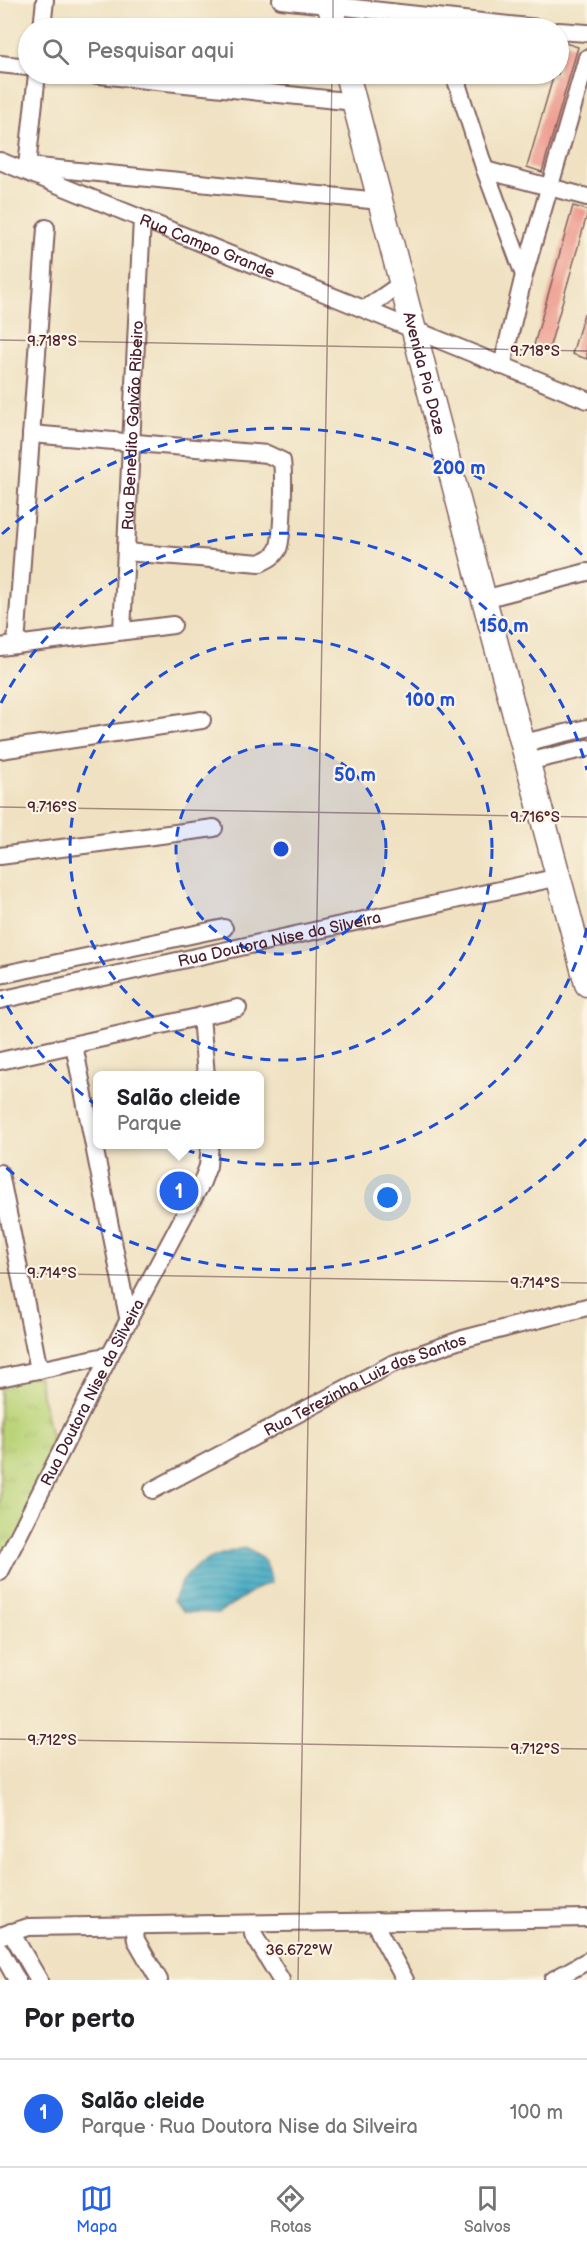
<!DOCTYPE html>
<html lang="pt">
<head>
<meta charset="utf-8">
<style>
  body { margin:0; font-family:"Balsamiq Sans",sans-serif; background:#f2f2f2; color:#202124 }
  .you { position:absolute; left:388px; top:1198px; width:21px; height:21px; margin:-15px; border:4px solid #fff; border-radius:50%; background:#1a73e8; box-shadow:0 0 0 9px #1a73e833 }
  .badge { display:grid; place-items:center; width:39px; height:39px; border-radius:50%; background:#2563eb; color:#fff; font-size:20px; font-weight:700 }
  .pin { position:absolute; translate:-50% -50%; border:3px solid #fff; box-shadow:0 2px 6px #0006 }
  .popup { position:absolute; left:93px; top:1071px; width:171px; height:78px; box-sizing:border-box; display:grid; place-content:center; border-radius:9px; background:#fff; filter:drop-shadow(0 2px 4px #0005); font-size:20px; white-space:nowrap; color:#757577 }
  .popup b { font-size:22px; color:#202124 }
  .popup::after { content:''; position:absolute; left:50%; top:100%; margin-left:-12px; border:12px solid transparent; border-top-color:#fff }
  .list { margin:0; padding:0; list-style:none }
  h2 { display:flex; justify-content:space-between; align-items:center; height:78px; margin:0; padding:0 24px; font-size:26px }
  h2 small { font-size:20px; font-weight:400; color:#757577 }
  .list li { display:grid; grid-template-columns:39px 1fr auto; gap:18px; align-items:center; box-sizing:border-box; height:108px; padding:0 24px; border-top:2px solid #e0e0e0 }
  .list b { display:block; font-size:22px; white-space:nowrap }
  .list p { margin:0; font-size:20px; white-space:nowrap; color:#757577 }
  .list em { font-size:20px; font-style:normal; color:#757577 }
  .icon { flex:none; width:33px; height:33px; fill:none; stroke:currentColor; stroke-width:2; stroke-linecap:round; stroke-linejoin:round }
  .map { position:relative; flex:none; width:587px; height:1980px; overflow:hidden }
  .search { position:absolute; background:#fff; box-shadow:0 2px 4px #0004; left:18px; right:18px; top:18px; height:66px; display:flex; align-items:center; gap:15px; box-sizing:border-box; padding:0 21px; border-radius:33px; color:#757577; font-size:22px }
  .sheet { height:186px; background:#fff }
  nav { display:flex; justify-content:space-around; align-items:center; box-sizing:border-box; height:84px; border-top:2px solid #e0e0e0; background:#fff; font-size:16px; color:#757577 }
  nav a { display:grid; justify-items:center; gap:3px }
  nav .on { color:#2563eb }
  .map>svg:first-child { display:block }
</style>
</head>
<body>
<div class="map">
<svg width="587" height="1980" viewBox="0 0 587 1980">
  <defs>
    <pattern id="grass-tufts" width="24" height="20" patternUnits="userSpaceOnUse" patternTransform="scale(1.5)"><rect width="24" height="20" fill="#bad378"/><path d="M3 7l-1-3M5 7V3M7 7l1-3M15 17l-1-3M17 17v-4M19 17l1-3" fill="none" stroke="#a1b568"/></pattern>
    <pattern id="water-rules" width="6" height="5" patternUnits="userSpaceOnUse" patternTransform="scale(1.5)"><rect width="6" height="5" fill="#44abc3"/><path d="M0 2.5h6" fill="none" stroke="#3b8b9f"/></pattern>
  </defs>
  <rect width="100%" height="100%" fill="#fcf5e5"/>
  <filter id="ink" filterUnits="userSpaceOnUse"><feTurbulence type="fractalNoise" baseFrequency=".0167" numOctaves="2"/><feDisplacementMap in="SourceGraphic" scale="12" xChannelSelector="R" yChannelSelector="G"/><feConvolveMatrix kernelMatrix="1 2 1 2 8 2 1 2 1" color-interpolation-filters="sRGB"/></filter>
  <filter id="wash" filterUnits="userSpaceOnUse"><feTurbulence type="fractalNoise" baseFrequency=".008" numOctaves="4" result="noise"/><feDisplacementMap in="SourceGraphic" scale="24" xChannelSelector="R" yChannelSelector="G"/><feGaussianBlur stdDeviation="1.35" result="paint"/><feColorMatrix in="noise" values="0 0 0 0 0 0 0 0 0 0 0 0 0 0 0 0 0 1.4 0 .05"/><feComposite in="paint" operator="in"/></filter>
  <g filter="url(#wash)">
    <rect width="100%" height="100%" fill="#efe1c1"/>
    <path fill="url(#grass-tufts)" stroke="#827952" stroke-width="1.5" d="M186 1174H197L182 1204 171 1202 169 1177Z
      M38 1375 57 1467 0 1577V1382Z"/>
    <path fill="url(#water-rules)" stroke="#476577" stroke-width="1.5" d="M244 1548C263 1557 269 1561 271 1583L259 1587 218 1613 185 1612 173 1601C185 1565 210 1556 244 1548Z"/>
    <g id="blocks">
      <path fill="#ec998c" d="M562 42 578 47 542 172 527 167 554 74H558V55Z
        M573 206 587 210V215L549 349 534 345Z
        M584 314 587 315V359L572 354Z"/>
    </g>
  </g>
  <g filter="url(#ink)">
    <use href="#blocks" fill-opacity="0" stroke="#846360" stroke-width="1.5"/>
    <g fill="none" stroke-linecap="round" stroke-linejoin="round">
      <g stroke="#846360" stroke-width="20">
        <g id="street">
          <path d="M281 0 538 28"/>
          <path d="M42 28 45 0"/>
          <path d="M558 31 587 33"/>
          <path d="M0 64 28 67"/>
          <path d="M90 74 355 102"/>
          <path d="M454 74 485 170 524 275"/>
          <path id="s1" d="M0 161 587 400"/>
          <path d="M27 166 37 74"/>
          <path d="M28 166 380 201"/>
          <path d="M485 170 587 197"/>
          <path d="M365 309 401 284"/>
          <path d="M502 366 524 275 587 58"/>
          <path d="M31 434 267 454 282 461C284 475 283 538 278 549 273 558 268 559 260 563L126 552"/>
          <path d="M484 599 587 572"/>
          <path id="s2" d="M122 631 142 219"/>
          <path d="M16 645 46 228"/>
          <path d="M0 647 173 625"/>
          <path d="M523 743 587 728"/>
          <path d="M0 750 202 720"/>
          <path d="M527 762 587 748"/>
          <path d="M0 856 214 828"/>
          <path d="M0 975 224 928"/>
          <path id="s3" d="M0 1000 559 877"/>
          <path d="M201 1016 206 1076"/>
          <path d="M74 1045 129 1322"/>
          <path d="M0 1061 238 1008"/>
          <path d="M0 1173 39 1370"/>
          <path d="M0 1378 110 1355"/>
          <path id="s4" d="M153 1490 392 1364 463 1339 587 1307"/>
          <path id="s5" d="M0 1572 110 1355 202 1182 208 1166 210 1144"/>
          <path d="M377 1921 379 1932 405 1980"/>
          <path d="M251 1924 253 1934 281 1980"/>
          <path d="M134 1926 136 1940 159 1980"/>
          <path d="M11 1932 39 1980"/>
          <path d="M0 1936 28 1927 587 1918"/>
          <path d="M0 1950 17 1980"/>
          <path d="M553 1980 587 1961"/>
        </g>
      </g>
      <g stroke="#846360" stroke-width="27">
        <g id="secondary">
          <path d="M328 0 336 28"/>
          <path id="s6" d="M347 74 484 599 587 984"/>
        </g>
      </g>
      <use href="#street" stroke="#fff" stroke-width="16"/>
      <use href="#secondary" stroke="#fff" stroke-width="24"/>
    </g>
  </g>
  <path fill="none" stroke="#4a1f2b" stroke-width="1.5" stroke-opacity="0.45" d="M333 28V0M0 340 587 351M0 807 587 817M0 1273 587 1283M0 1739 587 1749M298 1980 332 74"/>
  <circle cx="281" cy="849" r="105" fill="#1d4ed8" fill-opacity=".12"/>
  <g fill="none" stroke="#1d4ed8" stroke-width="3" stroke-dasharray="10 8">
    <circle cx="281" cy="849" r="105"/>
    <circle cx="281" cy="849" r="211"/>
    <path d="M587 928A316 316 0 0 1 1 995M1 703A316 316 0 0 1 587 770"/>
    <path d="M586 1139A421 421 0 0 1 2 1164M2 534A421 421 0 0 1 586 559"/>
  </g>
  <g text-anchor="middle" stroke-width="4.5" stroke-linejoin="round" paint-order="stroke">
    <g font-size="16" fill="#4a1f2b" stroke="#fcf5e5">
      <text dy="6" stroke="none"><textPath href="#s1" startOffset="224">Rua Campo Grande</textPath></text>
      <text dy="6" stroke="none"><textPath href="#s6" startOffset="309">Avenida Pio Doze</textPath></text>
      <text dy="6" stroke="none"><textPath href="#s2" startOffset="206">Rua Benedito Galvão Ribeiro</textPath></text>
      <text dy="6" stroke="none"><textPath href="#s3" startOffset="286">Rua Doutora Nise da Silveira</textPath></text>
      <text dy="6" stroke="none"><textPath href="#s4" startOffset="237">Rua Terezinha Luiz dos Santos</textPath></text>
      <text dy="6" stroke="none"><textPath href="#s5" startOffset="202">Rua Doutora Nise da Silveira</textPath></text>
    </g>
  </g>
  <g font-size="15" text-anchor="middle" fill="#4a1f2b" stroke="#fcf5e5" stroke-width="4.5" stroke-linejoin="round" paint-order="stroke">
    <text x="52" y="346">9.718°S</text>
    <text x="535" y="356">9.718°S</text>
    <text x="52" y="812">9.716°S</text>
    <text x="535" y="822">9.716°S</text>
    <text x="52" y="1278">9.714°S</text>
    <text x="535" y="1288">9.714°S</text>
    <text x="52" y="1745">9.712°S</text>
    <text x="535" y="1754">9.712°S</text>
    <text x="299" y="1955">36.672°W</text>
  </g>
  <circle cx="281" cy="849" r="9" fill="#1d4ed8" stroke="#fcf5e5" stroke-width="3"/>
  <g font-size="18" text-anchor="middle" font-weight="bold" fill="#1d4ed8" stroke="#fcf5e5" stroke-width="4.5" stroke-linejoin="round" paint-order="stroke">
    <text x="459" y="474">200 m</text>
    <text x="504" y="632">150 m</text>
    <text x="430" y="706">100 m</text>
    <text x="355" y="781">50 m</text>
  </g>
</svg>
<div class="you"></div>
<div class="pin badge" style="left:179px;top:1191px">1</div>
<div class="popup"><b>Salão cleide</b>Parque</div>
<div class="search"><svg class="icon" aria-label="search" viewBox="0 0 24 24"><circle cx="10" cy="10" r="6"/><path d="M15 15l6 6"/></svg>Pesquisar aqui</div>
</div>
<section class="sheet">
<h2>Por perto<small></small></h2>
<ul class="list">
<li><span class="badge">1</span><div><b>Salão cleide</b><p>Parque · Rua Doutora Nise da Silveira</p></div><em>100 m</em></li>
</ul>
</section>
<nav>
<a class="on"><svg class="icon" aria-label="map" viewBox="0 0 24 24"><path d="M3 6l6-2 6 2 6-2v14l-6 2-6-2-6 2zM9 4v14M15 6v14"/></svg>Mapa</a>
<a><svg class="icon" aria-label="directions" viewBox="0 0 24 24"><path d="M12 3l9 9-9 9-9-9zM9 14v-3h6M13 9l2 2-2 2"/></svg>Rotas</a>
<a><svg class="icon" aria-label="saved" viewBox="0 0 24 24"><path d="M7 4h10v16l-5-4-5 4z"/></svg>Salvos</a>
</nav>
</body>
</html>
